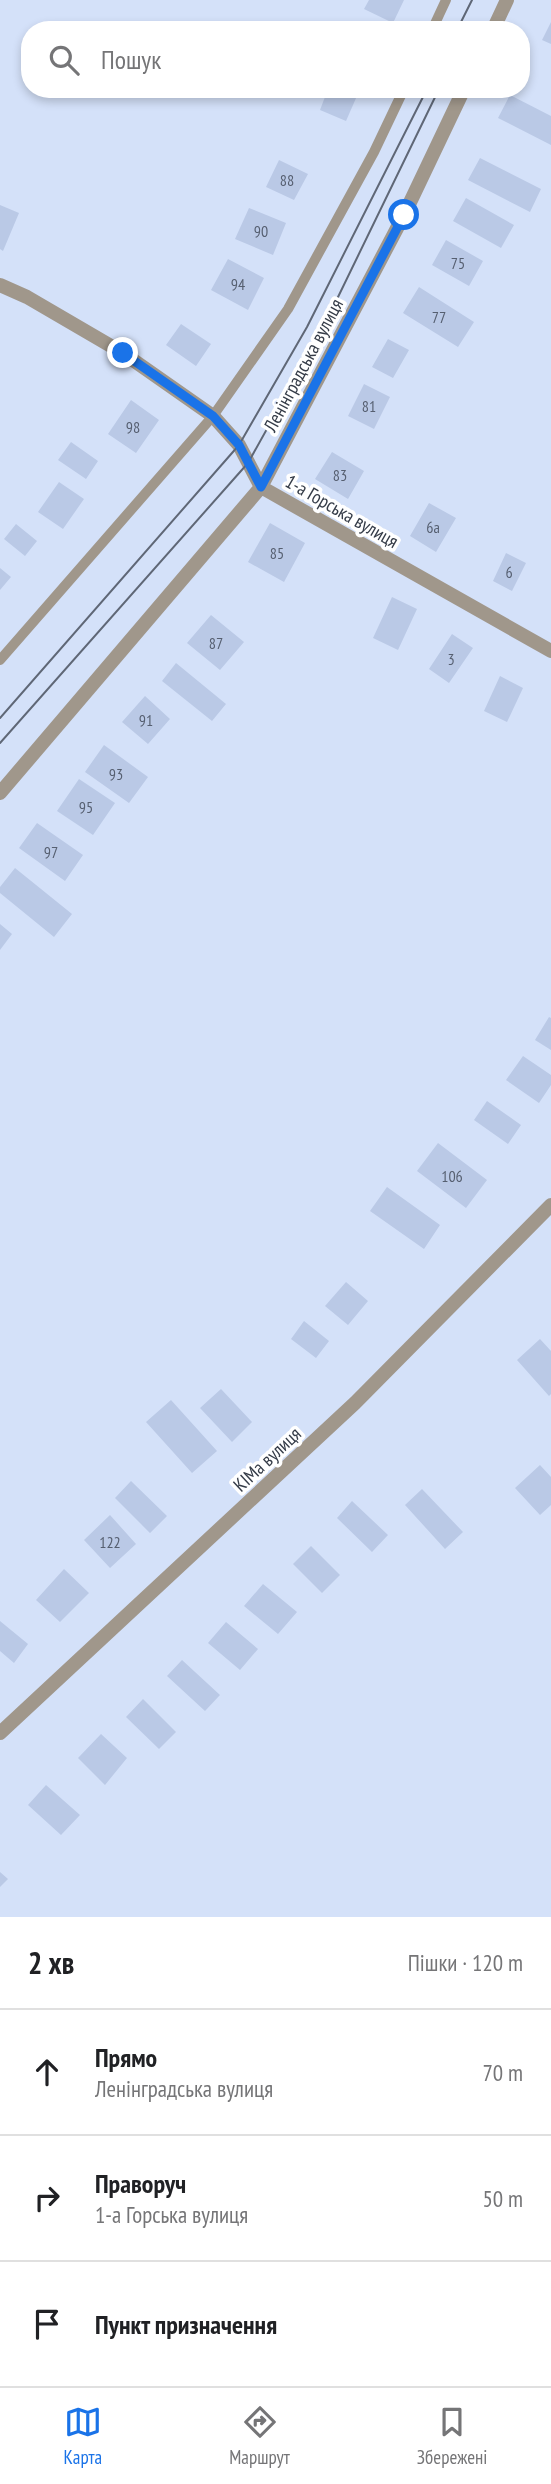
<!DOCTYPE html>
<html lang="uk">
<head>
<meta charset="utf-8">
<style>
  body { margin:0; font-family:"PT Sans Narrow",sans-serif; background:#f6f6f6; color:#202124 }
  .stop { position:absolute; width:21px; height:21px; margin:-16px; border:5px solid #1a73e8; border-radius:50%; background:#fff }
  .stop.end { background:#1a73e8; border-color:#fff; box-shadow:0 2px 7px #0008 }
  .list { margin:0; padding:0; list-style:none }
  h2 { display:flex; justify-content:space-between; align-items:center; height:91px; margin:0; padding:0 28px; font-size:30px }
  h2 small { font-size:23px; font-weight:400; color:#757577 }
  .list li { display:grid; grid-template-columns:46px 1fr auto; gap:21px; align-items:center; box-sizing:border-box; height:126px; padding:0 28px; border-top:2px solid #e0e0e0 }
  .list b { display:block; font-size:26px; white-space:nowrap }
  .list p { margin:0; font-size:23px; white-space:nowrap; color:#757577 }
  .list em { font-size:23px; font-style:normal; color:#757577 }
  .icon { flex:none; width:38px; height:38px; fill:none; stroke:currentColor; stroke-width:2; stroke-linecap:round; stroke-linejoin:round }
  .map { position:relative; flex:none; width:551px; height:1917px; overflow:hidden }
  .search { position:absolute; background:#fff; box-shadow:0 4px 10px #0003; left:21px; right:21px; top:21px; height:77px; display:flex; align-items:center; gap:18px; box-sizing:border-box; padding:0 24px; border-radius:28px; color:#757577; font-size:26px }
  .sheet { height:469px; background:#fff }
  nav { display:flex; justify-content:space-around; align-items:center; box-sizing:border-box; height:98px; border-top:2px solid #e0e0e0; background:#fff; font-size:19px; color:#757577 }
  nav a { display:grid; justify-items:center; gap:4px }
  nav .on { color:#1a73e8 }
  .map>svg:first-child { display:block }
</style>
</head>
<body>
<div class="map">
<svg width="551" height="1917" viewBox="0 0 551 1917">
  <rect width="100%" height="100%" fill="#d4e1f9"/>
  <path fill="#bac9e6" d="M369 0H404L393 23 364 9Z
    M551 22V44L542 40Z
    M328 89H360L346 121 320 110Z
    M510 95 551 116V145L498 118Z
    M480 158 541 189 530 212 468 180Z
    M279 160 308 174 294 200 266 187Z
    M466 198 514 225 501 248 453 221Z
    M0 205 19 213 3 251 0 249Z
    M249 208 286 223 273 255 235 239Z
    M446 240 483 261 469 286 432 265Z
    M228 259 264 278 248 310 211 290Z
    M419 287 474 322 458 347 403 313Z
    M181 324 211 344 196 366 166 345Z
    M388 339 409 350 393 378 372 367Z
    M364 384 390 397 374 429 348 416Z
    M131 400 159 420 136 453 108 434Z
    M71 442 98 461 86 479 58 460Z
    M332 452 364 471 348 499 315 479Z
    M59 482 84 499 63 529 38 512Z
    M429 503 456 518 436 552 410 536Z
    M270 523 305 543 284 582 248 562Z
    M16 524 37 541 25 556 4 539Z
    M506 553 526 563 512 591 493 581Z
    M0 568 11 577 0 590Z
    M392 597 417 609 398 650 373 638Z
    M211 615 244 642 220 670 187 643Z
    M452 634 473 648 449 683 429 669Z
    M176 663 226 704 212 721 162 681Z
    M500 676 523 688 507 722 484 711Z
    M145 696 170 719 148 744 122 722Z
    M104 745 148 777 129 803 85 772Z
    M79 779 115 803 93 835 57 811Z
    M37 823 83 855 65 881 19 848Z
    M15 868 72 914 54 937 0 893V887Z
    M0 924 12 934 0 950Z
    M549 1017 551 1018V1050L535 1040Z
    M523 1056 551 1075V1085L539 1103 506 1080Z
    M487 1101 521 1125 508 1144 474 1120Z
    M438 1143 487 1180 466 1208 417 1171Z
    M387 1187 440 1225 424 1249 370 1211Z
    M346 1282 368 1301 348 1325 325 1306Z
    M304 1321 329 1341 316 1358 291 1339Z
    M540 1339 551 1351V1394L549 1396 517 1360Z
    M221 1389 252 1422 232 1442 200 1408Z
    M171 1400 217 1451 192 1473 146 1422Z
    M540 1465 551 1477V1505L540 1515 515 1488Z
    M131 1481 167 1516 150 1533 115 1498Z
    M422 1489 463 1532 445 1549 405 1505Z
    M352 1501 388 1535 372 1552 337 1518Z
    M110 1515 136 1544 110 1568 84 1540Z
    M311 1546 340 1575 322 1593 293 1564Z
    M64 1569 89 1593 60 1622 36 1600Z
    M263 1584 297 1612 278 1634 244 1606Z
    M0 1621 28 1644 14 1663 0 1651Z
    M226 1622 258 1649 240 1670 208 1643Z
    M182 1660 220 1695 205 1711 167 1676Z
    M143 1699 176 1732 159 1749 126 1717Z
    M101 1734 127 1758 105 1785 78 1758Z
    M46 1785 80 1815 61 1835 28 1805Z
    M0 1872 8 1879 0 1887Z"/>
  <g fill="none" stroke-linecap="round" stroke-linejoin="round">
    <path stroke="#a0978b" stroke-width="10" d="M432 30 446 0
      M0 660 213 416 288 309 374 152 404 89"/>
    <path stroke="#a0978b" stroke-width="14" d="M493 30 507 0
      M0 285 27 297 123 353 213 416 239 445 261 487 551 651
      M0 793 261 487 404 215 464 89"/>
    <path stroke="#a0978b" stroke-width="14" d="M0 1733 355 1403 551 1205"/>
    <path stroke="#5f6776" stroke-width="2" d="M457 30 472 0
      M0 718 239 445 307 327 427 89
      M0 743 248 463 322 330 439 89"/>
  </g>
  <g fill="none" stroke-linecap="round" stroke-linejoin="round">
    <path stroke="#1a73e8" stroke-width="9" d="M123 353 213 416 239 445 261 487 404 215"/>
  </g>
  <g text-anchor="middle" stroke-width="7" stroke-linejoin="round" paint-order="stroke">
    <g font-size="16" fill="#565f70">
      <text x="287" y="186">88</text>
      <text x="261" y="237">90</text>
      <text x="458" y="269">75</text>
      <text x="238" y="290">94</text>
      <text x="439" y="323">77</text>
      <text x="369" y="412">81</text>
      <text x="133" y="433">98</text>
      <text x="340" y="481">83</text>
      <text x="433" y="533">6а</text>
      <text x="277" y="559">85</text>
      <text x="509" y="578">6</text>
      <text x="216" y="649">87</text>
      <text x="451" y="665">3</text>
      <text x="146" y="726">91</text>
      <text x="116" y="780">93</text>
      <text x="86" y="813">95</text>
      <text x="51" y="858">97</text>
      <text x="452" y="1182">106</text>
      <text x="110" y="1548">122</text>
    </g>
    <g font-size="19" fill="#353c48" stroke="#fff">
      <text transform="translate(303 365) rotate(-62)" y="7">Ленінградська вулиця</text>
      <text transform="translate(342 511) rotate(30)" y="7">1-а Горська вулиця</text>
      <text transform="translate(267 1459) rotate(-43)" y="7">КІМа вулиця</text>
    </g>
  </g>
</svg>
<div class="stop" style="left:404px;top:215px"></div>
<div class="stop end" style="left:123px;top:353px"></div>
<div class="search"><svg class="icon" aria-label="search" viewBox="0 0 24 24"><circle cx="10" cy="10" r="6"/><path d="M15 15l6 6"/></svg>Пошук</div>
</div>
<section class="sheet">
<h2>2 хв<small>Пішки · 120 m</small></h2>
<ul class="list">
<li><svg class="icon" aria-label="ahead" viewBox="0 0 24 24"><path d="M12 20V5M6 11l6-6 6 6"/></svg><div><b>Прямо</b><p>Ленінградська вулиця</p></div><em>70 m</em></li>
<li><svg class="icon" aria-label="right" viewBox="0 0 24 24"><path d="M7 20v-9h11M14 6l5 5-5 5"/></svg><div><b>Праворуч</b><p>1-а Горська вулиця</p></div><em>50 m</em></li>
<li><svg class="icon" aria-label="arrive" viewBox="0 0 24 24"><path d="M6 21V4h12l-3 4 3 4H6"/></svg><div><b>Пункт призначення</b></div></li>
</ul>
</section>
<nav>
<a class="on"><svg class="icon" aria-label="map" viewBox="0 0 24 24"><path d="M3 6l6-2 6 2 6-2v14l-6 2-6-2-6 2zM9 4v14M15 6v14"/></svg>Карта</a>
<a><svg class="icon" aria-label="directions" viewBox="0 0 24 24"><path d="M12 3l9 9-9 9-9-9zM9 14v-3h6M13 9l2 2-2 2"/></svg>Маршрут</a>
<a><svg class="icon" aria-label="saved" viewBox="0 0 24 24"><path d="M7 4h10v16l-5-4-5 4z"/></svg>Збережені</a>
</nav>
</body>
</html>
